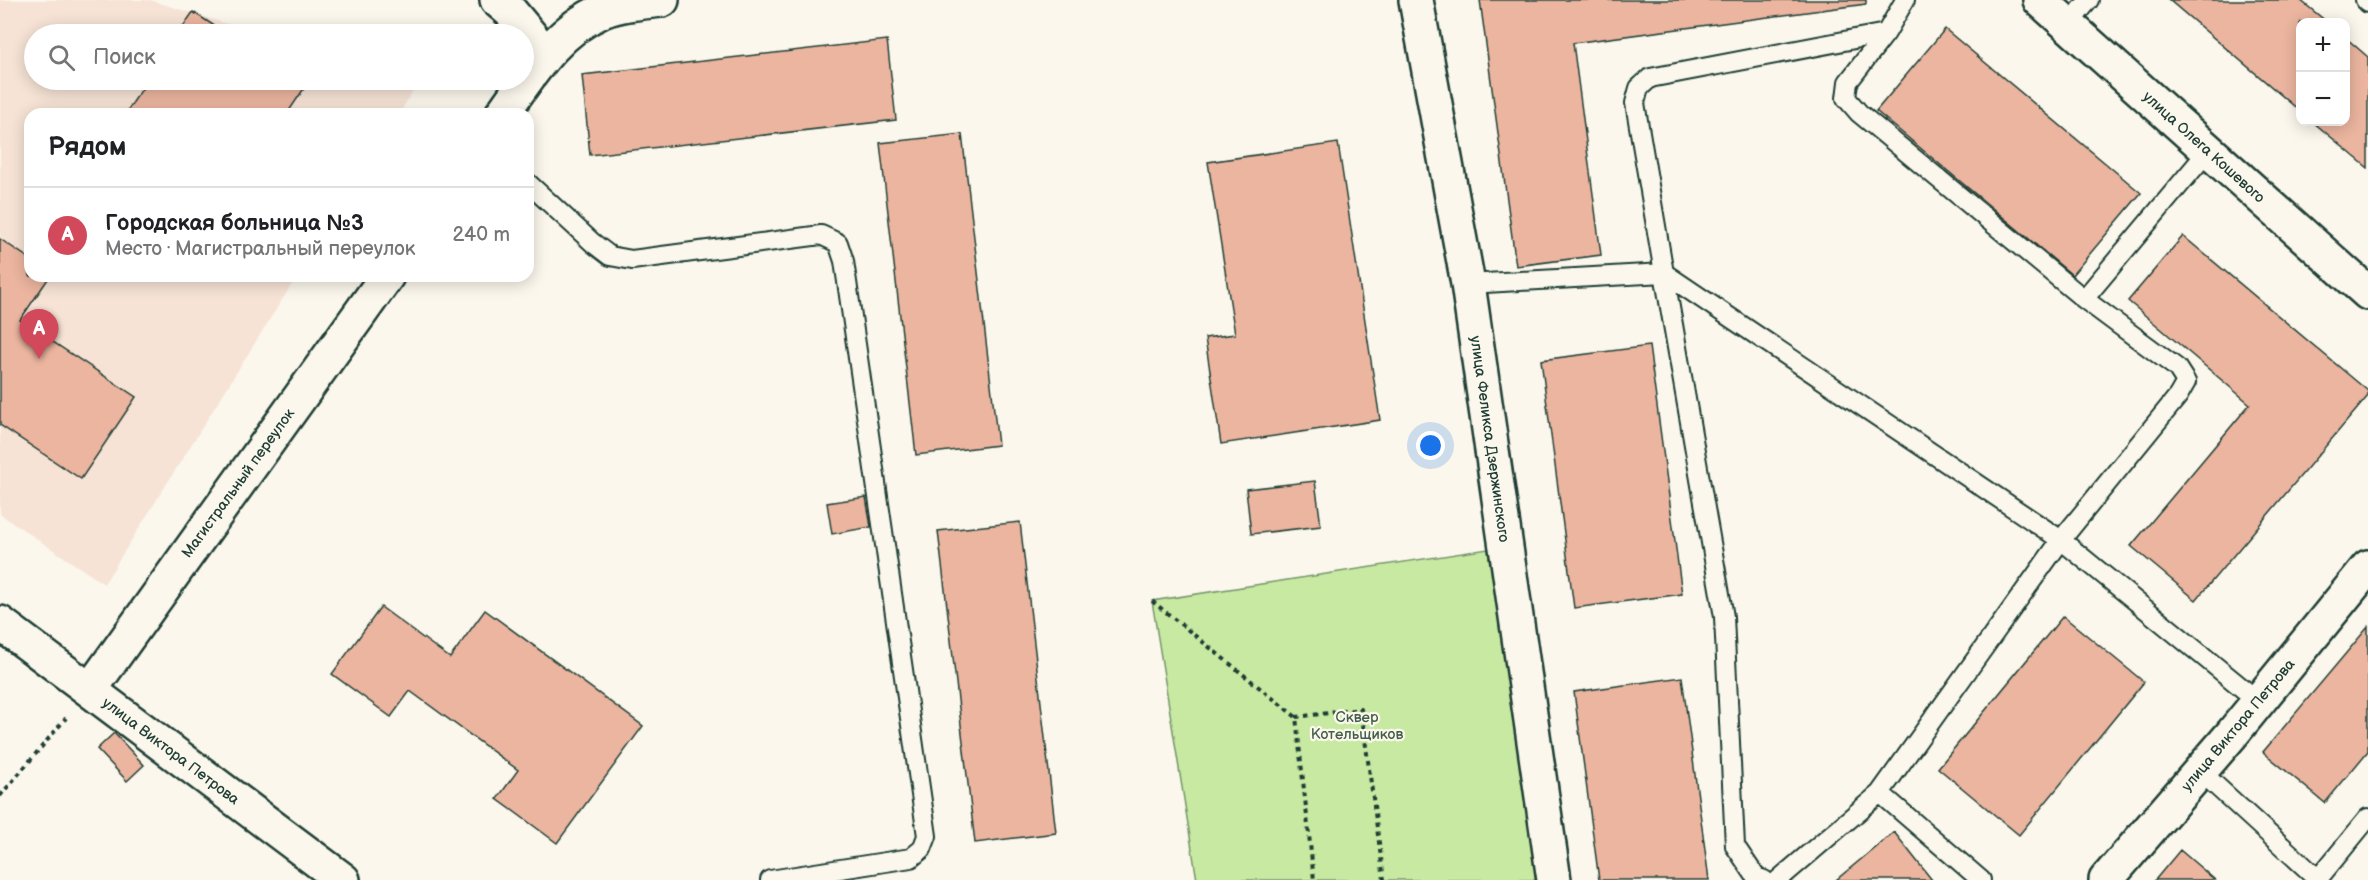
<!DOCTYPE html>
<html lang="ru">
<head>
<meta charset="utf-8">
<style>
  body { margin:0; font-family:"Balsamiq Sans",sans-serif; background:#f2f2f2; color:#202124 }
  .controls { position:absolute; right:18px; top:18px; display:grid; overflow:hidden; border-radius:12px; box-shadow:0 3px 15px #0003 }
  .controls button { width:54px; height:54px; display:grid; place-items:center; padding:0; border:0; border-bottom:2px solid #e0e0e0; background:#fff; color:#202124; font:30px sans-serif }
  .you { position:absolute; left:1431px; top:446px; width:21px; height:21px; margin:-15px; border:4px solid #fff; border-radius:50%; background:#1a73e8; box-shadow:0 0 0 9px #1a73e833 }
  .badge { display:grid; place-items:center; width:39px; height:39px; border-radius:50%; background:#d1495b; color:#fff; font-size:20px; font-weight:700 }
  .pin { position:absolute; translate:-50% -50px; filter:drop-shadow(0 2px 3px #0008) }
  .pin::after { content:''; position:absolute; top:32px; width:21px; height:18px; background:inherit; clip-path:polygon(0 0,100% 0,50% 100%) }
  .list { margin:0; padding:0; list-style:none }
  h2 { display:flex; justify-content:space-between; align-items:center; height:78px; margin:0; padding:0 24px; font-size:26px }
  h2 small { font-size:20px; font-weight:400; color:#757577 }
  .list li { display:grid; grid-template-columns:39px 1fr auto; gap:18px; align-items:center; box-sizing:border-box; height:96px; padding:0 24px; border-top:2px solid #e0e0e0 }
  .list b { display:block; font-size:22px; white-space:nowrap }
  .list p { margin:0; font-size:20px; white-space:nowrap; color:#757577 }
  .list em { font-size:20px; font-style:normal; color:#757577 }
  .icon { flex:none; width:33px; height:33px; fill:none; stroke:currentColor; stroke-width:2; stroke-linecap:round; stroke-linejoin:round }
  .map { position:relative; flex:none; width:2368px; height:880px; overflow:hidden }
  .search { position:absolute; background:#fff; box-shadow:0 3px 15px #0003; left:24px; top:24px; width:510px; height:66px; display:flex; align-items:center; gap:15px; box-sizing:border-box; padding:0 21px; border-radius:33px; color:#757577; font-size:22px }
  .panel { position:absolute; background:#fff; box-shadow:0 3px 15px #0003; left:24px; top:108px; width:510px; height:174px; border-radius:18px }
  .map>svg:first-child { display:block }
</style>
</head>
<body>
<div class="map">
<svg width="2368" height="880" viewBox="0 0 2368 880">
  <rect width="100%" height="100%" fill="#fbf7ec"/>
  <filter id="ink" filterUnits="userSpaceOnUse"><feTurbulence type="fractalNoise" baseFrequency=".0167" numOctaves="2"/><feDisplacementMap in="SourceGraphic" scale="12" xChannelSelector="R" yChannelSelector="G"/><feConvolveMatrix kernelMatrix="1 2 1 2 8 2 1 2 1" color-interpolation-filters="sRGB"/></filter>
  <g filter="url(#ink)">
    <path fill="#f6e3d5" d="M0 0H150L259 34H34V80H402L417 84 399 114H30V276H297L104 584 0 514Z"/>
    <path fill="#c8e9a1" stroke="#74936a" stroke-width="1.5" d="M1488 549 1540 880H1197L1152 601Z"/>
    <path fill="#ebb59f" stroke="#1f3d34" stroke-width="1.5" d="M1480 0H1866V4L1573 43 1601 255 1516 266Z
      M2169 0H2300L2327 22H2300V111Z
      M193 12 227 34H178Z
      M1945 29 2141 193 2072 275 1876 111Z
      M2346 38 2368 57V168L2313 122H2346Z
      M887 40 896 120 590 155 582 75Z
      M148 80H294L305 87 287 114H125Z
      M962 134 998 445 916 455 880 143Z
      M1338 143 1380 420 1221 444 1205 338 1235 334 1208 162Z
      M2183 236 2368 391V396L2196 600 2131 546 2250 404 2128 301Z
      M0 239 30 259V276H50L20 320 136 397 81 479 0 425Z
      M1649 346 1682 594 1574 608 1541 360Z
      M1315 481 1321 526 1251 534 1246 489Z
      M866 497 871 527 832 534 827 503Z
      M1020 522 1056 833 975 843 938 531Z
      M381 607 450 658 485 610 643 726 557 843 497 799 518 770 410 691 391 717 332 674Z
      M2063 616 2144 682 2019 835 1938 768Z
      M2368 627V751L2325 803 2263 752Z
      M1682 677 1709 880H1599L1574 692Z
      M114 733 144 765 127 781 97 749Z
      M1894 832 1932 880H1836Z
      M2180 850 2215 880H2155Z"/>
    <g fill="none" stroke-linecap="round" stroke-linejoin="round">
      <g stroke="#1f3d34" stroke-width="22">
        <path id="service" d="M2365 0 2368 3
          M2068 25 2089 0
          M1886 33 1848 82 1846 98 1859 113 2084 299 2208 151
          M528 183 593 243 610 256 632 260 821 235 838 243 844 261 927 836 922 849 911 858 770 880
          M1664 273 2061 540 1880 793
          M1664 273 1724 617 1735 846 1756 877 1764 880
          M1468 284 1664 273 1635 103 1639 88 1650 78 1886 33 1905 0
          M2084 299 2177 368 2186 382 2178 396 2061 540 2258 701
          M2200 771 2318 879 2368 818
          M1778 880 1880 793 1981 880"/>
      </g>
      <g stroke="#1f3d34" stroke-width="38">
        <path id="minor" d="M497 0 510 11 545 53
          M1416 0 1468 284 1554 880
          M2040 0 2368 293
          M502 114C530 75 556 31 602 11 620 4 642 2 662 0
          M0 623 343 880
          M90 690 387 276
          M2106 880 2232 734 2368 567"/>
      </g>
      <path stroke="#1f3d34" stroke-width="4" stroke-dasharray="4.5 4.5" stroke-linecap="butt" d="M1152 601 1296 717 1314 880
        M1296 717 1361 709 1384 880
        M0 796 66 718"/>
      <use href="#service" stroke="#fbf7ec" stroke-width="18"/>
      <use href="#minor" stroke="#fbf7ec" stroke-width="33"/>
    </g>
  </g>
  <g text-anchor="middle" stroke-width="4.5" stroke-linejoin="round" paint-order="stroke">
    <g font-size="15" fill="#1f3d34" stroke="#fbf7ec">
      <text transform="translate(2204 147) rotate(42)" y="5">улица Олега Кошевого</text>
      <text transform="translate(1490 439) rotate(82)" y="5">улица Феликса Дзержинского</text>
      <text transform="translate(238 483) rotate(-54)" y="5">Магистральный переулок</text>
      <text transform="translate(2238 725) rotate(-50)" y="5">улица Виктора Петрова</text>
      <text transform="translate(171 751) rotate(37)" y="5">улица Виктора Петрова</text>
    </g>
    <g font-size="15" fill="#415f4a" stroke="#fbf7ec">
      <text x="1357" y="722">Сквер<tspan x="1357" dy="17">Котельщиков</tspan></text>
    </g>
  </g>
</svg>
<div class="controls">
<button>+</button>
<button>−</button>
</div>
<div class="you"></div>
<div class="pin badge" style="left:39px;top:359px">A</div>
<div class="search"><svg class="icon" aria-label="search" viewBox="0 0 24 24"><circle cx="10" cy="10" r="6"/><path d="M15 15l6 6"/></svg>Поиск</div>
<section class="panel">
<h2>Рядом<small></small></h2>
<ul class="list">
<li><span class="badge">A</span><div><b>Городская больница №3</b><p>Место · Магистральный переулок</p></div><em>240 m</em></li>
</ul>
</section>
</div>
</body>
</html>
